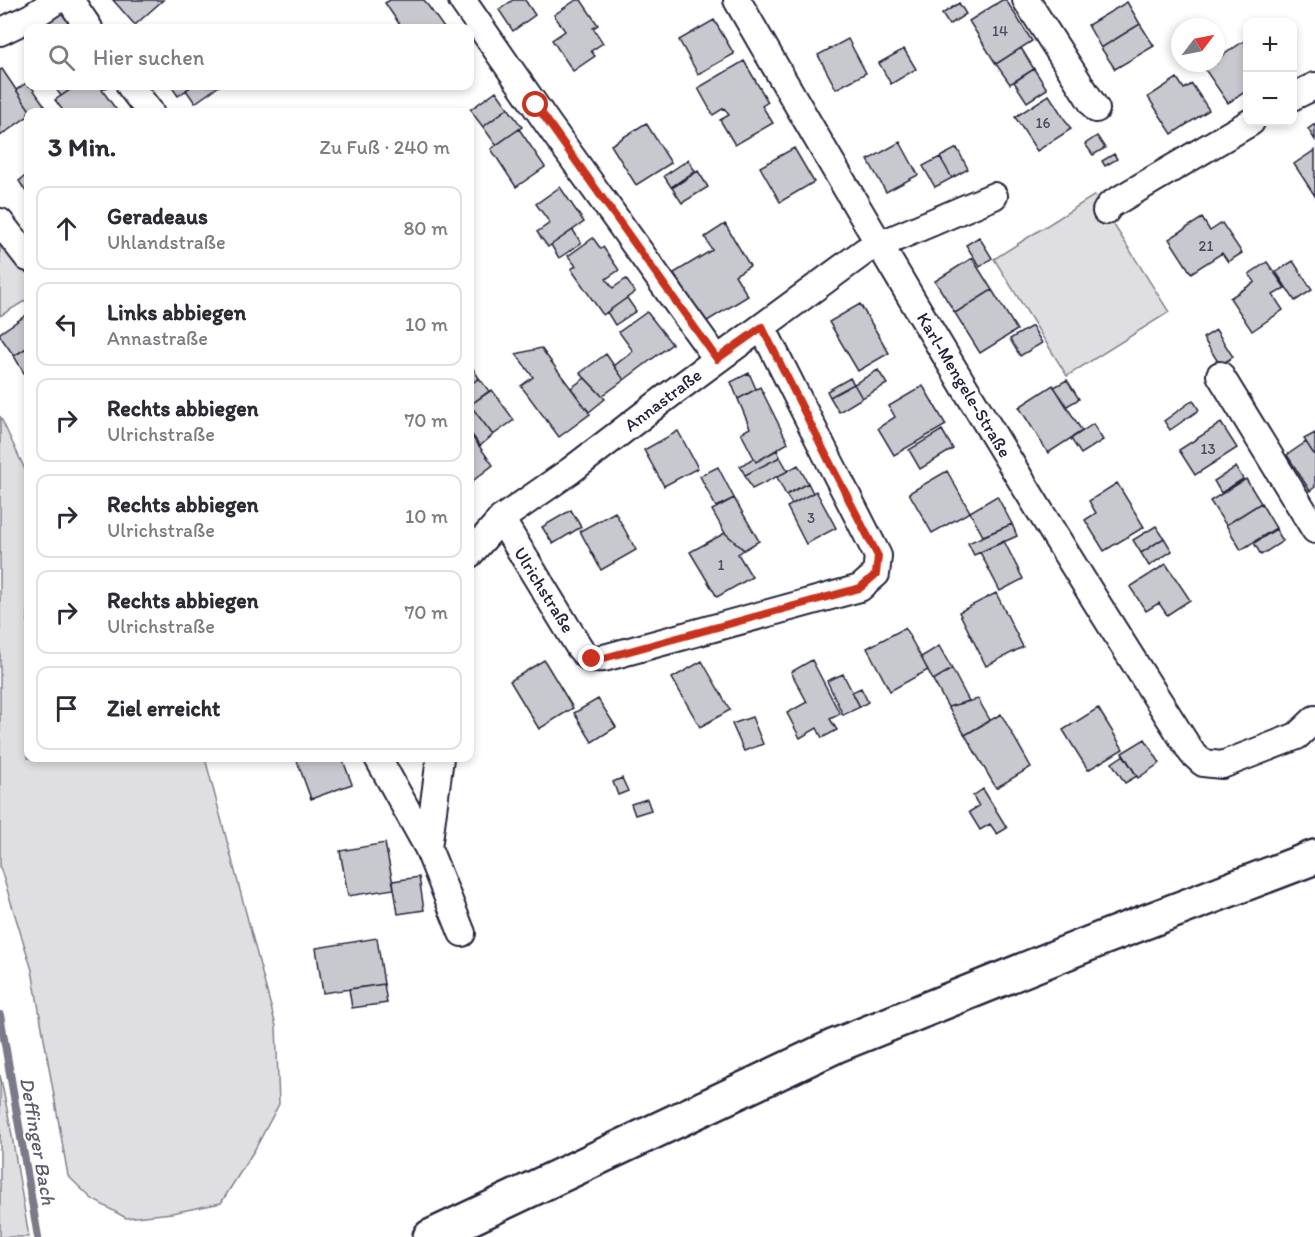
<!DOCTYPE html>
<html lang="de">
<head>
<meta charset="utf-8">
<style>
  body { margin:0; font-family:Itim,sans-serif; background:#f7f7f7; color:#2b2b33 }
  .controls { position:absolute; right:18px; top:18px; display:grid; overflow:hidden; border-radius:12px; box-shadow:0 3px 9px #0003 }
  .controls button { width:54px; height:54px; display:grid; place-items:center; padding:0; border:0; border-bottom:2px solid #e1e1e2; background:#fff; color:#2b2b33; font:30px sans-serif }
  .compass { position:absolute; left:1171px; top:18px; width:54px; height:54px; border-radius:50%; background:#fff; box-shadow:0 3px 9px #0003; rotate:58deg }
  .stop { position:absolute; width:18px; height:18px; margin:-14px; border:4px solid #c8321e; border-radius:50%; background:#fff }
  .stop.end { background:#c8321e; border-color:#fff; box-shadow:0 2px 6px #0008 }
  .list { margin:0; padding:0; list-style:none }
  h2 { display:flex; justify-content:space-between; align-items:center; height:78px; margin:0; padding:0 24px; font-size:26px }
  h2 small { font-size:20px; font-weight:400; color:#7c7c81 }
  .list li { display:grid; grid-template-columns:39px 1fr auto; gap:18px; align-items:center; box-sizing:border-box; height:84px; margin:0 12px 12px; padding:0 12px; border:2px solid #e1e1e2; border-radius:12px }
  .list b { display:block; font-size:22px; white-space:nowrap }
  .list p { margin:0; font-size:20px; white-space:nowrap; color:#7c7c81 }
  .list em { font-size:20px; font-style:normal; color:#7c7c81 }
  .icon { flex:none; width:33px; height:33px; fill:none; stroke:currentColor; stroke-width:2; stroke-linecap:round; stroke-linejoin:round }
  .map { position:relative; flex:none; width:1315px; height:1237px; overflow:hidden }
  .search { position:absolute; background:#fff; box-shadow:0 3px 9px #0003; left:24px; top:24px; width:450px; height:66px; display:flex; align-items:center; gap:15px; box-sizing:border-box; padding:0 21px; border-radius:12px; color:#7c7c81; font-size:22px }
  .panel { position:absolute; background:#fff; box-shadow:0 3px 9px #0003; left:24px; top:108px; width:450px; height:654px; border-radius:12px }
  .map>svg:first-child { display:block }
</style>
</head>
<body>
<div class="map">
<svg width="1315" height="1237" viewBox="0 0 1315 1237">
  <rect width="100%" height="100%" fill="#fff"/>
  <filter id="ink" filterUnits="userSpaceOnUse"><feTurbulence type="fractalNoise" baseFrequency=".0167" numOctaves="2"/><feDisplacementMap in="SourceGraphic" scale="12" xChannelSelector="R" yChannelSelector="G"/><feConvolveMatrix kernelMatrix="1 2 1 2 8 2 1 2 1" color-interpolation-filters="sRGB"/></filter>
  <g filter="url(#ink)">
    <path fill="#dfdfe2" stroke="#80808e" stroke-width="1.5" d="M1095 195 1169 312 1067 376 994 259Z
      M0 237 28 274V299L0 316Z
      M0 416 28 476V758H205L276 1026 279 1104 255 1149 221 1203 172 1213 126 1218 92 1199 68 1176 32 970 0 867Z
      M0 1075 10 1124 29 1237H0Z"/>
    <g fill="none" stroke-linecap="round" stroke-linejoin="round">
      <path stroke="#7a7a88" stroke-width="8" d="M0 1015 38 1237"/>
    </g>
    <path fill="#c8c8cf" stroke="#22223b" stroke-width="1.5" d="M113 0H163L135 25Z
      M390 0H424L444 28H402L385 3Z
      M513 0H525L535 15 513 31 499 10Z
      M576 0H581L598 25 593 28 603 43 591 51 595 56 573 71 552 40 565 31 554 15Z
      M1002 0H1006L1032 41 996 64 969 21Z
      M1127 2 1140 24 1101 48 1088 25Z
      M959 3 966 14 949 25 942 14Z
      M63 12 74 28H47L44 24Z
      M714 20 734 54 698 74 679 40Z
      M1140 24 1154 46 1115 69 1101 48Z
      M848 39 866 73 836 89 818 55Z
      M1244 41 1248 45V90L1228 103 1204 68 1211 63H1216V60Z
      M1021 48 1034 69 1010 84 996 64Z
      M904 49 916 69 891 84 879 63Z
      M744 61 768 102 762 106 773 123 735 145 720 120 729 115 724 108 713 115 698 88Z
      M2 69 31 112H28V116L0 136V70Z
      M1034 69 1047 89 1027 102 1014 82Z
      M1177 78 1184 89 1192 84 1209 110 1172 134 1148 97Z
      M28 82V86H31L49 112H31L16 90Z
      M54 86H76L61 96Z
      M76 86H109L102 90 118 112H64L55 100Z
      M171 86H192L178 96Z
      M192 86H219L195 103 186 90Z
      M496 91 508 108 483 127 470 110Z
      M1049 95 1071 129 1037 151 1015 117Z
      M508 108 522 127 496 145 483 127Z
      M646 123 671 163 636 185 611 145Z
      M1315 124V140L1308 129Z
      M519 129 545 167 516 187 491 149Z
      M1097 136 1105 148 1093 155 1085 144Z
      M900 142 918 175 886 192 868 160Z
      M794 148 814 182 780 202 760 167Z
      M957 148 968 169 952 178 940 157Z
      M1315 150V196L1294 164Z
      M1114 154 1117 159 1105 166 1102 161Z
      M940 157 952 178 935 187 923 166Z
      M688 160 695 171 671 187 664 176Z
      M698 171 708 187 682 203 672 188Z
      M28 174V195L19 181Z
      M560 187 584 222 548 247 537 232 550 223 536 204Z
      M1202 218 1210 231 1222 223 1242 253 1228 262 1222 253 1191 273 1169 239Z
      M725 224 750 266 735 275 748 296 704 323 674 273 712 250 705 237Z
      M573 230 581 243 559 258 551 245Z
      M979 237 992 258 980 267 966 245Z
      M593 238 601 249 603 247 619 270 606 279 613 288 626 279 635 292 603 315 571 269 576 266 568 256Z
      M972 258 992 290 955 313 935 281Z
      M1293 261 1312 290 1295 301 1276 272Z
      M1267 262 1285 288 1273 295 1283 310 1252 331 1230 298 1255 282 1249 274Z
      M992 290 1017 330 980 353 955 313Z
      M627 298 636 311 615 325 607 312Z
      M860 304 889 353 858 371 829 322Z
      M647 312 672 344 624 380 614 366 633 351 619 332Z
      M28 314V347L14 356 0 336V333Z
      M1032 326 1042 343 1020 356 1010 339Z
      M1216 330 1233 357 1220 365 1203 338Z
      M28 347V380L14 356Z
      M541 348 590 414 559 437 521 386 533 377 516 354Z
      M606 354 624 380 602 396 580 373Z
      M470 364 479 378 470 385Z
      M878 370 887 384 862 398 854 384Z
      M749 373 756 389 738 399 731 382Z
      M479 378 489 391 470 405V385Z
      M585 378 605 399 589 412 571 388Z
      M850 378 854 384 830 397 827 391Z
      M1067 380 1079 399 1067 406 1054 387Z
      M854 384 862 398 839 412 830 397Z
      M1053 385 1082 431 1048 453 1019 407Z
      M923 386 946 425 894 455 878 428 895 417 889 406Z
      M760 387 788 443 756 462 741 433 750 428 738 399Z
      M492 390 514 420 493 435 470 405Z
      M1193 400 1199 410 1170 430 1164 421Z
      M470 405 493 435 480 446 470 432Z
      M1221 423 1237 448 1195 475 1179 450Z
      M1093 424 1103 440 1081 454 1071 439Z
      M942 430 953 449 920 469 909 450Z
      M678 431 698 468 664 486 644 450Z
      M1315 433V456L1304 439Z
      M471 435 493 465 470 483V436Z
      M1306 442 1315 456V487L1310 491 1287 455Z
      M777 450 780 457 745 475 740 466 754 458 756 462Z
      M780 457 788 471 752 489 745 475Z
      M798 465 808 483 786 495 777 477Z
      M718 467 734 498 716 507 700 476Z
      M1236 467 1243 479 1221 493 1214 481Z
      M947 471 970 512 932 533 909 493Z
      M1246 479 1261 503 1226 525 1210 501Z
      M808 483 813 493 792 504 786 495Z
      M1117 483 1144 527 1104 551 1085 520 1096 513 1089 501Z
      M816 491 836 528 806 544 787 507Z
      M997 496 1012 524 983 536 970 512Z
      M734 498 759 541 744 550 725 533 712 510Z
      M1261 503 1276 528 1241 550 1226 525Z
      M571 510 581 527 553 544 542 527Z
      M615 512 636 550 601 570 580 531Z
      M1012 524 1017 536 974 555 968 543Z
      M1156 526 1164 538 1141 553 1133 540Z
      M1276 529 1283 541 1261 555 1254 543Z
      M725 533 744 550 738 554 752 577 717 597 690 552Z
      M1164 538 1172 551 1149 566 1141 553Z
      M1004 541 1023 579 1000 591 980 552Z
      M1166 564 1190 600 1167 615 1159 603 1146 611 1130 587Z
      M996 593 1023 647 986 666 959 612Z
      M905 628 928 670 890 691 867 648Z
      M939 646 952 669 933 680 921 657Z
      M544 660 573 708 539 729 510 681Z
      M812 660 840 714 830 719 837 730 822 738 817 728 800 738 787 713 807 702 791 672Z
      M702 661 730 710 700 727 672 678Z
      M952 669 969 701 948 707 933 680Z
      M843 674 860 707 843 715 827 681Z
      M861 688 868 702 860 707 852 692Z
      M598 699 616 727 592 742 574 713Z
      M978 699 990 720 965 735 948 707Z
      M1098 708 1123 749 1088 770 1063 730Z
      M1001 714 1031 767 996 788 965 735Z
      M752 717 763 744 744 751 732 724Z
      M1145 739 1160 763 1138 778 1122 753Z
      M1124 755 1137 776 1125 783 1112 763Z
      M296 758H342L352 784 311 799Z
      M622 778 628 791 618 795 613 782Z
      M983 789 1007 828 997 834 990 824 980 830 969 812 979 806 973 796Z
      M647 799 651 810 635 815 631 804Z
      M385 843 394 889 348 896 340 851Z
      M419 877 424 910 398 914 393 881Z
      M377 938 384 984 323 993 316 948Z
      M384 984 387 1003 352 1008 349 989Z"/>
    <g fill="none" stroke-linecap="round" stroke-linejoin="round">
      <g stroke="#22223b" stroke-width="30">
        <path id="minor" d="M70 0 89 28
          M462 0 548 124 717 359
          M737 0C883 254 1033 506 1192 753L1203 763 1222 765 1297 736 1315 719
          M1026 0 1096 109
          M0 32 31 17 57 0
          M130 86 150 112
          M1292 97 1315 86
          M1106 211 1110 205 1251 122
          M0 222 28 258
          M1220 375 1315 530
          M501 519 579 647C588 659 590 659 604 658L860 588 876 574 878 556 831 464 762 327
          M470 554 501 519 570 471 668 396 865 251 994 196
          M378 758 428 848 462 933
          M428 848 440 758"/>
      </g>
      <g stroke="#22223b" stroke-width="38">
        <path id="primary" d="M430 1237 835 1046 1103 938 1315 857"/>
      </g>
      <use href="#minor" stroke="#fff" stroke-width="26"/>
      <use href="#primary" stroke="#fff" stroke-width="33"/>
    </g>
  </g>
  <g fill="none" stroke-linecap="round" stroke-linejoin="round" filter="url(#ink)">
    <path stroke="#c8321e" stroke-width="8" d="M536 105 717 359 762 327 831 465 878 556 876 574 860 588 604 658 592 659"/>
  </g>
  <g text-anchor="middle" stroke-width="4.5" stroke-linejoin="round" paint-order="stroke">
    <g font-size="15" fill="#4c4c60">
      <text x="1000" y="36">14</text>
      <text x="1043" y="128">16</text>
      <text x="1206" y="251">21</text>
      <text x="1208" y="454">13</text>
      <text x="811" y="523">3</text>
      <text x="721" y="570">1</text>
    </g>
    <g font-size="18" fill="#22223b" stroke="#fff">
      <text transform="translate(964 385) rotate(59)" y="6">Karl-Mengele-Straße</text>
      <text transform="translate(663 400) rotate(-37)" y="6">Annastraße</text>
      <text transform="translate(544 590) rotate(58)" y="6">Ulrichstraße</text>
    </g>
    <g font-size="20" font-style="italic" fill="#5c5c6f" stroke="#fff">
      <text transform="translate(38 1141) rotate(80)" y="7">Deffinger Bach</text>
    </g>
  </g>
</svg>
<div class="controls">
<button>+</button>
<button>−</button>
</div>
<svg class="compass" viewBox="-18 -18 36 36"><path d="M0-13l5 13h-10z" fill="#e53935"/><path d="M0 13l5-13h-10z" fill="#7c7c81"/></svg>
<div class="stop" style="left:536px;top:105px"></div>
<div class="stop end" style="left:592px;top:659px"></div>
<div class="search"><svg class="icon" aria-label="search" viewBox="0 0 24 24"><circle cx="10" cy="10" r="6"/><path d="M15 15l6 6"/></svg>Hier suchen</div>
<section class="panel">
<h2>3 Min.<small>Zu Fuß · 240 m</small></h2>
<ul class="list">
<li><svg class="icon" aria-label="ahead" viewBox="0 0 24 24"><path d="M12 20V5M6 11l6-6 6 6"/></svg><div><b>Geradeaus</b><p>Uhlandstraße</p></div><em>80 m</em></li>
<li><svg class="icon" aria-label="left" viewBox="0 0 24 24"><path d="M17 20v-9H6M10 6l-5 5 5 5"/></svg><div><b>Links abbiegen</b><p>Annastraße</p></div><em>10 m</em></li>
<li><svg class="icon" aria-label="right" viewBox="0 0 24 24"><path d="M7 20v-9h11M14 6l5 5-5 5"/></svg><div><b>Rechts abbiegen</b><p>Ulrichstraße</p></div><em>70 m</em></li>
<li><svg class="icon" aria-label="right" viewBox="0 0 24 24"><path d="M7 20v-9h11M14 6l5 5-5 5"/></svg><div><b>Rechts abbiegen</b><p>Ulrichstraße</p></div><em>10 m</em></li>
<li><svg class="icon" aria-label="right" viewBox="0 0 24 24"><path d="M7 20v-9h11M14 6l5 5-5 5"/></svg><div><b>Rechts abbiegen</b><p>Ulrichstraße</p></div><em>70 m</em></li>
<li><svg class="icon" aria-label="arrive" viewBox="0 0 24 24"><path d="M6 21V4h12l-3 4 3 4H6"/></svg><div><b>Ziel erreicht</b></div></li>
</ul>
</section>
</div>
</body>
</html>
